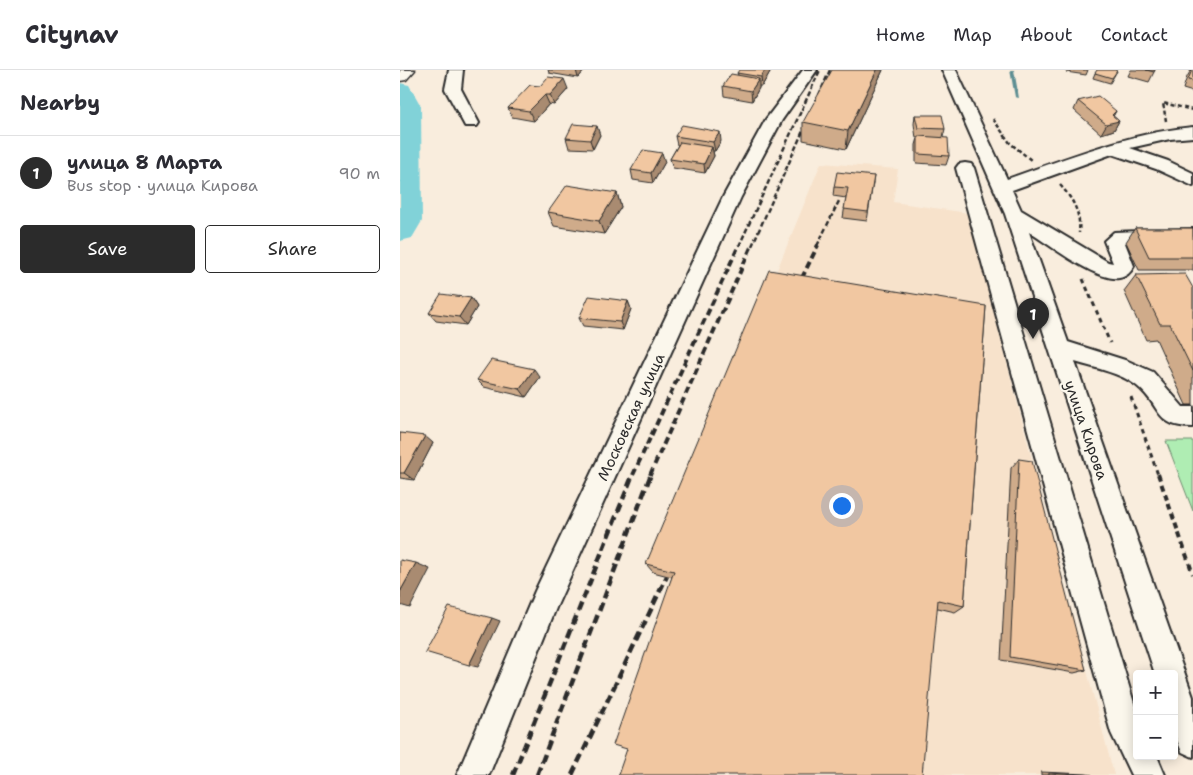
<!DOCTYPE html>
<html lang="en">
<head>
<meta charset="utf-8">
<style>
  body { margin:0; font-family:"Shantell Sans",sans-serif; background:#f2f2f3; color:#2b2b33 }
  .controls { position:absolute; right:15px; bottom:15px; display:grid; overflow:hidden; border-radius:5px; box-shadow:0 2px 12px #0003 }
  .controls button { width:45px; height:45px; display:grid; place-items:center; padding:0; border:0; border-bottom:1px solid #e1e1e2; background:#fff; color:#2b2b33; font:25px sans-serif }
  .you { position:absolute; left:441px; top:435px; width:18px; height:18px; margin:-12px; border:4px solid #fff; border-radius:50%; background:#1a73e8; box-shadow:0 0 0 8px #1a73e833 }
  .badge { display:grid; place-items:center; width:32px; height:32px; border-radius:50%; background:#2b2b2b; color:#fff; font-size:16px; font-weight:700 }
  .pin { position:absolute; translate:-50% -41px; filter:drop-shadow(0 1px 2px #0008) }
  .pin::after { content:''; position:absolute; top:26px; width:18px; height:15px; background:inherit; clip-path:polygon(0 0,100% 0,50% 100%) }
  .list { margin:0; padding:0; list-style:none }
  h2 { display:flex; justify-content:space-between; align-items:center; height:65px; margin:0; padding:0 20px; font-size:21px }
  h2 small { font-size:16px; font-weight:400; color:#7c7c81 }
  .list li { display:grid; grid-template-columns:32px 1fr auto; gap:15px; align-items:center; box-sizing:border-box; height:75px; padding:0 20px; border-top:1px solid #e1e1e2 }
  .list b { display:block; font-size:19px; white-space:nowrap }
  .list p { margin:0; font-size:16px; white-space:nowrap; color:#7c7c81 }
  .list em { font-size:16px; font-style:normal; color:#7c7c81 }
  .actions { display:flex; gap:10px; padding:15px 20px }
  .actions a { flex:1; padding:11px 0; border:1px solid #2b2b2b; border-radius:5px; text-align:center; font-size:18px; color:#2b2b2b }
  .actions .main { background:#2b2b2b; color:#fff }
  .map { position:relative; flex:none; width:793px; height:705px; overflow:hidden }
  header { display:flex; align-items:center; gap:30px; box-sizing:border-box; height:70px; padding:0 25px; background:#fff; border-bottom:1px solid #e1e1e2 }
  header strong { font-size:24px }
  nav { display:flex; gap:28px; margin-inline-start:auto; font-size:18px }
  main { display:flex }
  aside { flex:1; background:#fff }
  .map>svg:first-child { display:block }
</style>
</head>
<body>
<header>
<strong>Citynav</strong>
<nav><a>Home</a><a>Map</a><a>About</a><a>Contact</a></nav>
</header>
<main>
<aside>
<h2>Nearby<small></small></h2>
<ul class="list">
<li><span class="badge">1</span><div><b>улица 8 Марта</b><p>Bus stop · улица Кирова</p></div><em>90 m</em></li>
</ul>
<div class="actions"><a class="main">Save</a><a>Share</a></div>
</aside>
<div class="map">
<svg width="793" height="705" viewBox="0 0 793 705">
  <rect width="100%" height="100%" fill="#f9eddd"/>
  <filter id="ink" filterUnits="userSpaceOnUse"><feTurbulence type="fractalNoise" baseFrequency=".02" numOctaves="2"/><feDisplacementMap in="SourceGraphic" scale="10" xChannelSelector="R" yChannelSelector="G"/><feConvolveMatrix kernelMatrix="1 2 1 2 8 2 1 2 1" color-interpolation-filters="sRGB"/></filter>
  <g filter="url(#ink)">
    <path fill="#f7e2cb" d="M421 93 498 99 493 132 568 143 714 705H227L280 509 253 502Z"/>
    <path fill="#afedb3" stroke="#6d8c6f" d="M766 371H793V441Z"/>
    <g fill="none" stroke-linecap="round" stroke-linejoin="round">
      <path fill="#5f8f93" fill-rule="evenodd" d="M610 0H614L619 28 615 27Z"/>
      <path fill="#81d2d8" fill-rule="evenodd" d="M0 13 9 15 21 36 22 151 12 168 0 171Z"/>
      <g stroke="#2b2b2b" stroke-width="4">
        <path id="minor" d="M49 0H63L61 19 79 53 77 56H65L45 19Z
          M403 0H417L382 50 341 127 156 538 89 705H57L135 521 323 127 366 49Z
          M542 0H556L607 109C668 88 728 63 793 57V67L770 69 730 78 768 91 793 103V116L756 99 712 84 612 120 621 140 708 192 713 193 704 171 714 162 793 159V173H725L734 196C731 202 726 207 719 208 696 211 650 175 629 162L668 272 728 291 753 302 783 337H793V357C754 357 762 336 737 316 721 303 695 298 675 292L793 627V687L782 682 774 663V604H755L605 144Z
          M565 93 571 94 574 98 737 643V686H757L765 705H731L711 663 556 98 559 94Z"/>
      </g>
      <g stroke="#2b2b2b" stroke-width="3">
        <path id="major" d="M0 0H15L6 10 0 11Z"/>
      </g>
      <path stroke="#2b2b2b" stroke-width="2.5" stroke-dasharray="4 2.5" stroke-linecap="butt" d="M593 49 610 73 631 90
        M766 51 763 33 793 40
        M660 115C673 129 681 143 679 163"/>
      <path stroke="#2b2b2b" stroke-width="3" stroke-dasharray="4.5 4" stroke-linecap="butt" d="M683 209 710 273
        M731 327 758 405"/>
      <path stroke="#2b2b2b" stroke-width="4" stroke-dasharray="6 4.5" stroke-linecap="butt" d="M758 404 793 504"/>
      <use href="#minor" fill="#fbf7ec" fill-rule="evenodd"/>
      <use href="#major" fill="#fbf7ec" fill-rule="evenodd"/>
      <path stroke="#2b2b2b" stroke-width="2.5" stroke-dasharray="5 2.5" stroke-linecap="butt" d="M339 176 420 0
        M352 176 430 0
        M417 176 439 131"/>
      <path stroke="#2b2b2b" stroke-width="4" stroke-dasharray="7 4" stroke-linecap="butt" d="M397 218 418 175
        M233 405 339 175
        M250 405 352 175"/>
      <path stroke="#2b2b2b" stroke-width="4.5" stroke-dasharray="9 4.5" stroke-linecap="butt" d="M113 705 233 404
        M137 705 251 404
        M172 705 267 506"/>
    </g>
    <path fill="#cfab8a" stroke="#2b2b2b" d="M148 0H185L178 8 149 3Z
      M371 0 362 16H359V18L352 31 324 26 323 16 338 5 337 3Z
      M483 0 446 79 403 70V52Z
      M666 0H688L686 5 666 2Z
      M731 0H755L749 12 728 6Z
      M791 0H793V22L783 19 787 7Z
      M717 1 710 13 693 8 695 3Z
      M140 16 168 19 154 35 149 34 134 51 112 47 108 38Z
      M678 31 716 41 713 46 719 51 714 60 701 64 674 40Z
      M515 45 545 59 543 67 549 86 546 95 516 93V75L518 68H516L514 54Z
      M200 65 193 79 169 78 166 68Z
      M275 66 321 71 315 81H313L314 86 305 103 273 98 270 89 278 75H277Z
      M265 92 253 113 233 110 231 100Z
      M474 106 467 151 443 148 446 128 433 126 434 117Z
      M217 123 221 137 204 164 154 156 148 142Z
      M735 158H793V200H739L726 172Z
      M736 205 793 218V335H786L756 269 746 270 724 221Z
      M71 228 77 237 66 255 36 251 29 243Z
      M228 231 231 239 223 260 183 256 179 248Z
      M586 236 564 536 555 542 538 538 227 679 272 507 253 502 246 494Z
      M140 307 126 327 84 317 77 310Z
      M0 363 33 373 14 410 0 408Z
      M619 389 686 600 674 603 601 590 611 398Z
      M641 702 686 704 692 705H641Z"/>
    <path fill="#a98b71" stroke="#2b2b2b" d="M176 0H185L178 8Z
      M365 0H371L362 16 361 7Z
      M477 0H483L446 79 448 61Z
      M164 9 168 19 154 35 150 25Z
      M359 9V18L352 31 351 21Z
      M145 25 149 34 134 51 129 41Z
      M716 41 711 50 719 51 714 60 701 64 712 45Z
      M197 56 200 65 193 79 190 70Z
      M320 62 321 71 315 81 313 72Z
      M312 77 314 86 305 103 304 94Z
      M262 83 265 92 253 113 251 103Z
      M217 123 221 137 204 164 199 151Z
      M71 228 77 237 66 255 59 247Z
      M228 231 231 239 223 260 220 252Z
      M134 299 140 307 126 327 120 319Z
      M25 366 33 373 14 410 4 403Z
      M16 493 30 499 10 538 0 535V522Z
      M92 548 100 551 78 597 69 595Z"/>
    <path fill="#f1c7a1" stroke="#2b2b2b" d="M339 0H365L361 7 337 3Z
      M432 0H477L448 61 403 52Z
      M697 0H715L717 1 712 8 695 3Z
      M746 0H755L754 2Z
      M792 0H793V11L788 10Z
      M331 4 359 9 351 21 323 16Z
      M148 7 164 9 150 25H145L129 41 108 38 130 15 140 16Z
      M698 26 716 41 712 45 719 51 706 54 678 31Z
      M515 45H542L545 59 518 58Z
      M173 54 197 56 190 70 166 68Z
      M282 55 320 62 313 72 275 66Z
      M518 66 548 68 549 86 518 84Z
      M280 72 312 77 304 94 270 89Z
      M243 80 262 83 251 103 231 100Z
      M437 102 474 106 468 142 444 139 448 118 434 117Z
      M167 115 217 123 199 151 148 142Z
      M735 158H793V187H749Z
      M369 200 586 236 564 536 538 530 522 705H218L227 679 213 675 274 501 246 494Z
      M785 204 793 218V301L770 254H760L736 205Z
      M41 224 71 228 59 247 29 243Z
      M189 226 228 231 220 252 179 248Z
      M91 290 134 299 120 319 77 310Z
      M0 363 25 366 4 403H0Z
      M619 389 632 391 686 600 610 587Z
      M0 490 16 493 0 522Z
      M49 537 92 548 69 595 25 582Z
      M649 703 685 705H649Z"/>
  </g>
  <g text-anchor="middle" stroke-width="4.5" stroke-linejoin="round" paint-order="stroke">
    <g font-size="15" fill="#2b2b2b" stroke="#fbf7ec">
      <text transform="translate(231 347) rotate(-65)" y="5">Московская улица</text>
      <text transform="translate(686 360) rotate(71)" y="5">улица Кирова</text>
    </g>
  </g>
</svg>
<div class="controls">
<button>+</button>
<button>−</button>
</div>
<div class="you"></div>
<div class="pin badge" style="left:633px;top:269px">1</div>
</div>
</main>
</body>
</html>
